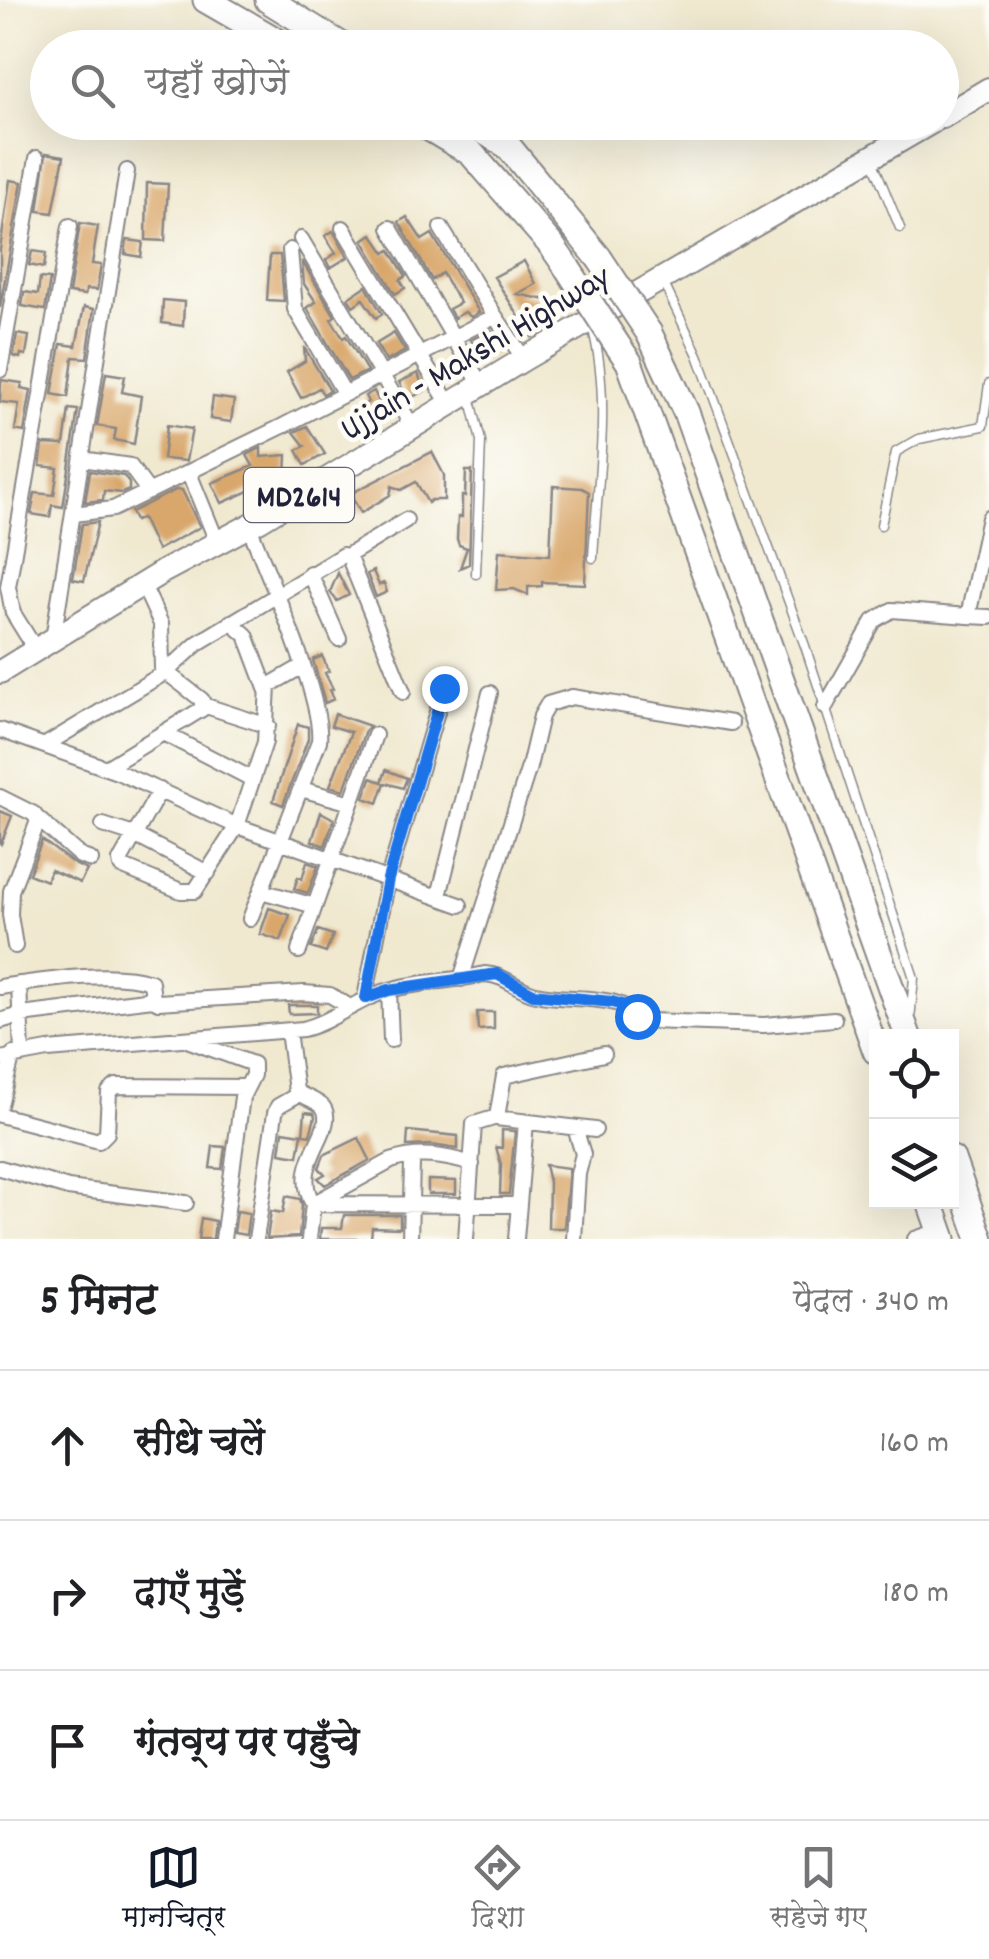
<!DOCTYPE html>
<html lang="hi">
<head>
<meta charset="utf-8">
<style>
  body { margin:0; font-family:Dekko,"Playpen Sans Deva",sans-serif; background:#f6f6f6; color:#202124 }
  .controls { position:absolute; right:30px; bottom:30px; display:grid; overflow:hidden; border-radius:0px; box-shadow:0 10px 40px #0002 }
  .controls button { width:90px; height:90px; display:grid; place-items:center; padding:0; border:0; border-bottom:2px solid #e0e0e0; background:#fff; color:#202124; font:50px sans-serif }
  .stop { position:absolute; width:30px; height:30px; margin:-22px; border:8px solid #1a73e8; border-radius:50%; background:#fff }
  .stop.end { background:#1a73e8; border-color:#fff; box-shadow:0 2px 10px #0008 }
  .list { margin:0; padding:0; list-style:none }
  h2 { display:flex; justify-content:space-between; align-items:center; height:130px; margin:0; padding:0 40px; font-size:42px }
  h2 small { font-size:32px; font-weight:400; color:#757577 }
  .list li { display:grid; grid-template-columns:65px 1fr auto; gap:30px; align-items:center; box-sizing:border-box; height:150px; padding:0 40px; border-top:2px solid #e0e0e0 }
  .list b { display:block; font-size:38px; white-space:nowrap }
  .list em { font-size:32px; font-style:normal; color:#757577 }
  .icon { flex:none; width:55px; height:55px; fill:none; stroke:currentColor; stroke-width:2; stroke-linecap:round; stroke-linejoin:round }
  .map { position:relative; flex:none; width:989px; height:1239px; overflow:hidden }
  .search { position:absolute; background:#fff; box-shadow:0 10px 40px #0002; left:30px; right:30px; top:30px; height:110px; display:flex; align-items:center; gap:25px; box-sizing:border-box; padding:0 35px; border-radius:55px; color:#757577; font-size:38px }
  .sheet { height:580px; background:#fff }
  nav { display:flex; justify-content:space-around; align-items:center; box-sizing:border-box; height:140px; border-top:2px solid #e0e0e0; background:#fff; font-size:28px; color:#757577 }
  nav a { display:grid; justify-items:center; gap:5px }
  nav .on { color:#111827 }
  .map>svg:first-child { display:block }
</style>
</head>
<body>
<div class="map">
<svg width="989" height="1239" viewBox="0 0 989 1239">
  <rect width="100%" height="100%" fill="#fdfcf7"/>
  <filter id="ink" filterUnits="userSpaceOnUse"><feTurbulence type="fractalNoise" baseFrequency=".01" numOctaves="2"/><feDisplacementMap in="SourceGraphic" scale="20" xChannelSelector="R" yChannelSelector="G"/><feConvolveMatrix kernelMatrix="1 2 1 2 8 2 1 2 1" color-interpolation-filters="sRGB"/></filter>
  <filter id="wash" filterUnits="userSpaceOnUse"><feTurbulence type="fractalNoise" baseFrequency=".0048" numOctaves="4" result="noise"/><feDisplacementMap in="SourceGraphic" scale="40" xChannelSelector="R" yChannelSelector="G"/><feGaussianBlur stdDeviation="2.25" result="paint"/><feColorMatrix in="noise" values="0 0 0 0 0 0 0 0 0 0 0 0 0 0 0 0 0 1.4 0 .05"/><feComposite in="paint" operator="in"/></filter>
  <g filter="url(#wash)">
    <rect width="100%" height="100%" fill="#f0e9d0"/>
    <g id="blocks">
      <path fill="#d9a76c" d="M46 153 64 156 53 213 38 211Z
        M10 180 22 182 0 308V250Z
        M147 183 168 184 165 241 146 240Z
        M407 217 422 240 432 234 479 312 471 317 465 312 454 318 449 309 460 303 442 273 432 280 399 222Z
        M80 223 98 226 92 264 101 265 97 290 86 289 85 295 69 293Z
        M333 231 348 257 330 268 326 260 336 253 325 236Z
        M372 234 385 253 390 250 406 276 400 280 405 288 395 294 363 240Z
        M127 240 143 242 141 257 125 254Z
        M32 251 46 253 44 268 29 265Z
        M270 255H280L284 301 267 300Z
        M302 261 335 316 331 319 343 338 346 336 367 371 349 380 307 308 316 302 304 284Z
        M524 261 536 284 517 294 567 304 533 322 539 333 532 337 494 277Z
        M40 278 50 279 45 310 22 306 24 292 38 294Z
        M366 286 382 314 376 318 363 299 353 306 348 298Z
        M163 300 184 302 183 326 162 323Z
        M84 307 94 309 87 358 73 357 68 397 52 394 61 344 76 346Z
        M491 330 500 343 497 350 486 358 482 357 471 340Z
        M394 333 405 351 386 361 376 344Z
        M17 334 29 336 26 355 21 354 20 358 13 356Z
        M304 347 330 390 323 394 319 388 301 398 287 372 305 361Z
        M106 373 125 376 122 392 141 396 134 444 114 440 116 429 97 426Z
        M418 373 424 391 408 399 399 382Z
        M1 380 22 383 21 388 31 390 24 432 15 430 19 404 0 402Z
        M374 391 379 402 384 399 393 415 388 411 358 429 349 414 368 402 365 396Z
        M213 397 234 400 231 422 210 419Z
        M69 409 78 410 63 507 52 505 50 517 31 514 35 493 54 495 58 468 40 466 43 444 64 445Z
        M167 425 192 429 186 461 163 459Z
        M307 426 325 454 305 465 297 450 305 446 294 432Z
        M261 448V457L287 455 286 478 264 490 265 484 222 503 212 483 253 466 247 455Z
        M432 452 444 475V500H431L428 503 416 482 401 490 392 486 390 495 361 513 350 494Z
        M90 471 124 476 129 483V490L122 493 104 491 103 500 85 502Z
        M466 471H472L469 564 460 568 467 548 459 545 457 539 458 517H462V496H465Z
        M553 486 582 488 589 492 585 584 542 582V586L528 587V595L514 589 496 590 499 551 550 555Z
        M176 490H182L200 527 157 550 142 518 135 521 131 512Z
        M98 522 84 581 73 579 82 524Z
        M373 571 379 585 384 583 387 592 376 597 367 574Z
        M338 573 349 595 337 601 330 592Z
        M322 656 329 671 325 673 333 689 330 690 334 699 325 703 313 660Z
        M335 714 370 726 365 731 344 790 330 786 351 732 331 726Z
        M298 724 308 727V739L283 805 273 801Z
        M386 770 407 778 403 788 382 782Z
        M371 778 385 783 378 803 364 798Z
        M0 811 12 816 1 844 0 843Z
        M321 812 334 819 325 846 312 841Z
        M42 840 74 864 87 870 80 883 51 870 46 881 29 874Z
        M307 862 318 866 308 893 294 889 298 877 302 879Z
        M269 908 290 915 281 941 260 934Z
        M318 930 333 935 326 953 311 948Z
        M288 1005H317V1013L289 1014Z
        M477 1012H494V1029L478 1030Z
        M305 1112 314 1113 315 1117 310 1135 303 1134Z
        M502 1130 515 1131 509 1194H500L501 1164 496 1147 502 1148Z
        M283 1131 302 1134 298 1156 280 1153Z
        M408 1131 458 1136V1149L432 1145 407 1146Z
        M359 1138 370 1160 325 1185 318 1178 325 1174 319 1168 324 1155Z
        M213 1146 225 1147 222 1169 210 1168Z
        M545 1165 569 1168 564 1228H548L549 1182Z
        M428 1180 456 1181V1194H428Z
        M286 1196 300 1199 302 1205 299 1237 267 1239 271 1211 283 1213Z
        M237 1211 249 1213 246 1235 234 1233Z
        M344 1215H400V1228L372 1227 371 1239H320L321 1228H342Z
        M201 1218 215 1221 213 1239H198Z"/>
    </g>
  </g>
  <g filter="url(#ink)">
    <use href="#blocks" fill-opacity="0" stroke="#898686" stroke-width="2.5"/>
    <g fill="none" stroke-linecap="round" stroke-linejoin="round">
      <g stroke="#898686" stroke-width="11">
        <path id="lane" d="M873 162 900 228
          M664 284 698 355 805 646 914 978 910 1020
          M592 326C612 399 597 483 593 558
          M470 396 481 441 476 574
          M881 525 896 452 919 439 983 426 989 384"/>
      </g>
      <g stroke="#898686" stroke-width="18">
        <path id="street" d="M343 228 449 404
          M390 228 481 385
          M441 228 495 316
          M301 239 412 426
          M290 250 295 309 345 394
          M0 370 37 158
          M82 459 130 466 149 492
          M189 473 218 544
          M74 514 113 509 283 426 495 316 524 359
          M249 526C266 571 324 699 319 741L250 919
          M347 556 406 520
          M310 573 339 639
          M968 616 989 617
          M231 622 246 635 267 691
          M53 639 127 171
          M36 650 13 613 8 587 70 226
          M203 705 268 726
          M825 707 874 621 892 610 968 616 989 518
          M0 730 120 773 237 826 460 905
          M163 733 252 779
          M47 744 166 672 198 643 343 555 349 558 403 692
          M106 768 202 709V700L162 669 161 624 143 585
          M301 789 351 803
          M160 790 120 861 121 866 181 891H195L237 826 265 742 268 686 301 667
          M0 797 34 814 38 821 11 891 10 915 15 946
          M37 818 80 856 91 860
          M103 825 134 835 208 873
          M261 891 315 906
          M439 896 490 693
          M299 951 375 735
          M461 979 529 767 541 716 548 704 572 697 731 723
          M19 984 22 1053
          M0 987C42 981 111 969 151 982L153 999 158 1002 304 993 330 995 350 1007
          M389 990 391 1040
          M365 998 388 879 444 688
          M0 1021 21 1015 153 999
          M288 1031 296 1091C303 1097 317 1100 323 1107 339 1130 289 1162 313 1204L519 1205
          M187 1040 253 1064V1075L242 1097 223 1239
          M0 1059 48 1050 303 1029C332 1022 355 1001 383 992 415 981 452 982 485 974 505 975 518 990 536 994 561 1000 589 996 615 1003 629 1006 636 1016 649 1021L764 1025 834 1019
          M0 1105 13 1054
          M0 1115 99 1141 107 1133 109 1092 116 1086 247 1087
          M496 1118 595 1130
          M0 1168 68 1188 186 1203
          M256 1239 275 1113 278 1106 299 1094
          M309 1239 313 1204 391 1161C418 1151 445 1156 472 1164
          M410 1239 412 1163
          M466 1239 474 1124 497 1117 504 1076 604 1054
          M516 1239 526 1122
          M574 1239 578 1174 583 1154 575 1128
          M915 1239 927 1235"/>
      </g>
      <g stroke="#898686" stroke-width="26">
        <path id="primary" d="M942 117 989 89
          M0 672 164 571 260 520 524 359 932 122"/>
      </g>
      <g stroke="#898686" stroke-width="29">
        <path id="highway" d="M206 0 289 48
          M268 0 346 48
          M419 122 471 153 552 246 568 269
          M469 122 508 146 599 258
          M649 333 686 412 908 1036
          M616 343 629 362 876 1051
          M952 1159 980 1239
          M930 1202 943 1239"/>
      </g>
      <use href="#lane" stroke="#fff" stroke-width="8"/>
      <use href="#street" stroke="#fff" stroke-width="14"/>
      <use href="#primary" stroke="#fff" stroke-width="22"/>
      <use href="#highway" stroke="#fff" stroke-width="25"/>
      <g stroke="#898686" stroke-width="29" stroke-linecap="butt">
        <path id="highway-bridge" d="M599 258 649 333
          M568 269 616 343"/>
      </g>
      <use href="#highway-bridge" stroke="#fff" stroke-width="25"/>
    </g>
  </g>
  <g fill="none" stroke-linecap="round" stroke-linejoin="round" filter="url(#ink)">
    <path stroke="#1a73e8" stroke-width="12" d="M444 688 388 879 366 998 389 990 497 974 533 994 612 1002 629 1007 637 1016"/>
  </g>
  <g text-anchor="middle" stroke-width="9" stroke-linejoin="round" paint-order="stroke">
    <rect fill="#fdfcf7" stroke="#646373" stroke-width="2.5" x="244" y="468" width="110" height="54" rx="8"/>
    <g font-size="32" font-weight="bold" fill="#22223b">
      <text x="299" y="506">MD2614</text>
    </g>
    <g font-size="35" fill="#22223b" stroke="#fdfcf7">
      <text transform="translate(474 351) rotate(-31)" y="12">Ujjain - Makshi Highway</text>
    </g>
  </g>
</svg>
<div class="controls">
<button><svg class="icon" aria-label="locate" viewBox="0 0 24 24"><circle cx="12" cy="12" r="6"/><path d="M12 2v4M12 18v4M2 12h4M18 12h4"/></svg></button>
<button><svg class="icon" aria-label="layers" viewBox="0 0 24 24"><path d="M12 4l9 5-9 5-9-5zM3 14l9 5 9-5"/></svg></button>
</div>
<div class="stop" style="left:637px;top:1016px"></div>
<div class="stop end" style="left:444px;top:688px"></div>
<div class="search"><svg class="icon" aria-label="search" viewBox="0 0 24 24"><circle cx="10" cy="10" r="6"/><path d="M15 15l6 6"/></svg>यहाँ खोजें</div>
</div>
<section class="sheet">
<h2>5 मिनट<small>पैदल · 340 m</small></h2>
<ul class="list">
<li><svg class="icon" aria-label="ahead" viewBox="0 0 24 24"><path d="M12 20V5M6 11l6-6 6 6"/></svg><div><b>सीधे चलें</b></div><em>160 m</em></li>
<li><svg class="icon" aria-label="right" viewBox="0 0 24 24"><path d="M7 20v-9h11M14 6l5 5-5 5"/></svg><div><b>दाएँ मुड़ें</b></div><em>180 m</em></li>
<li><svg class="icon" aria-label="arrive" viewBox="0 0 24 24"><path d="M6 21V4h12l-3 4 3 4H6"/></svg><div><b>गंतव्य पर पहुँचे</b></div></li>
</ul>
</section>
<nav>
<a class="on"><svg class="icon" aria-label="map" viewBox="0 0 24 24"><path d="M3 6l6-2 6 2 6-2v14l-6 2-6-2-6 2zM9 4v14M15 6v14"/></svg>मानचित्र</a>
<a><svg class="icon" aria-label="directions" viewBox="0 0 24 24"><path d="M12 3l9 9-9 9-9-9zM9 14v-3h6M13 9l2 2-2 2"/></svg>दिशा</a>
<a><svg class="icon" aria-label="saved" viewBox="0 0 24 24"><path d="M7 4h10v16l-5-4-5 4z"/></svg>सहेजे गए</a>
</nav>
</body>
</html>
